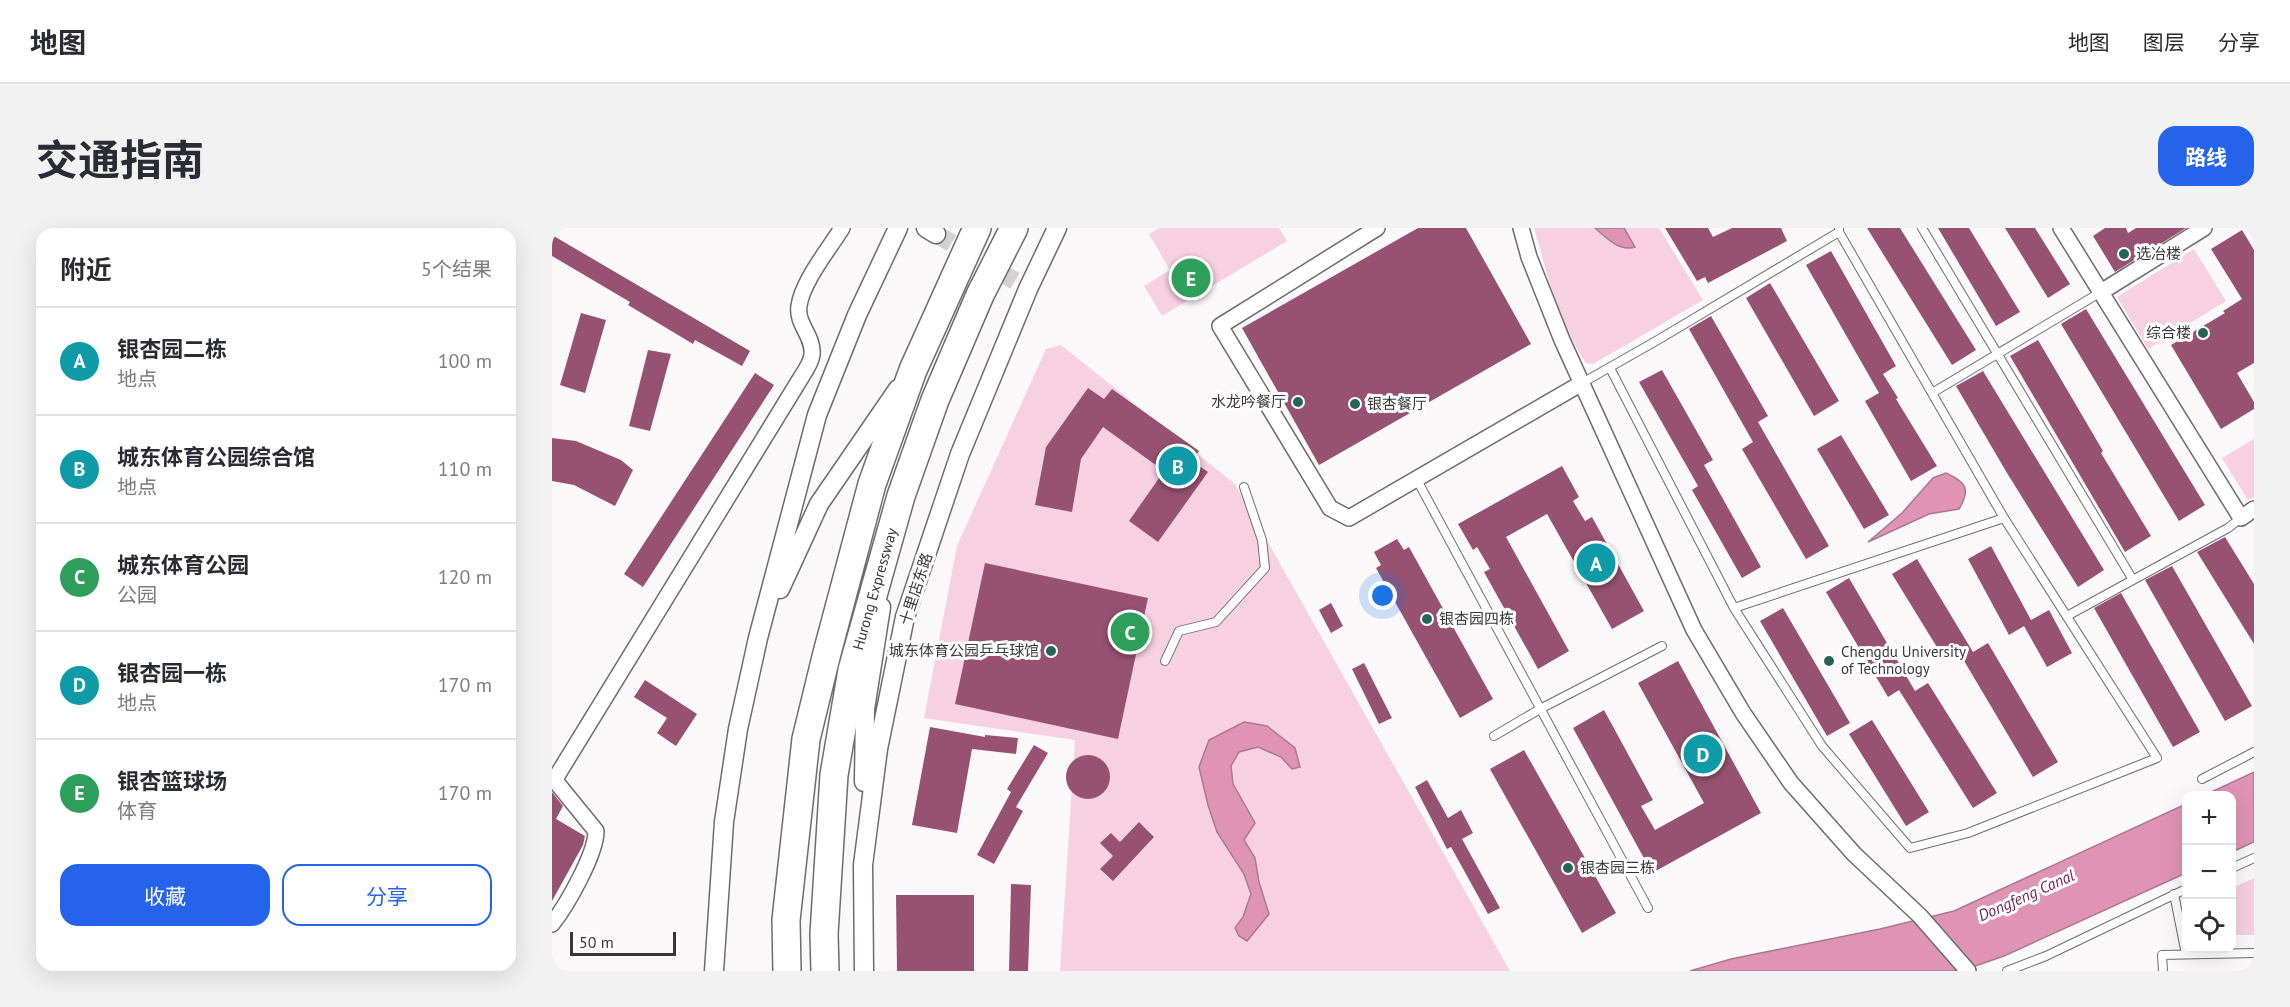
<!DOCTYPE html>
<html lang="zh">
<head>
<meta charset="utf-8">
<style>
  body { margin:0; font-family:"PT Sans","Noto Sans SC",sans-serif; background:#f2f2f3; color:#2b2b33 }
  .controls { position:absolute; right:18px; bottom:18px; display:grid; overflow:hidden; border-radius:12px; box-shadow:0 6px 24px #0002 }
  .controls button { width:54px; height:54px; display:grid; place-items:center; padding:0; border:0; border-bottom:2px solid #e1e1e2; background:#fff; color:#2b2b33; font:30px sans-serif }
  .scale { position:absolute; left:18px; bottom:15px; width:106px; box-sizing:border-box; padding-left:6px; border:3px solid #383737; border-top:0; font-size:16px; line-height:21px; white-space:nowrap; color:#383737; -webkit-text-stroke:4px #fff; paint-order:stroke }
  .you { position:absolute; left:831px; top:368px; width:21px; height:21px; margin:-15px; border:4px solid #fff; border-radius:50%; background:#1a73e8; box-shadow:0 0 0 9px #1a73e833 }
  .badge { display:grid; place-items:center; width:39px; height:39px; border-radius:50%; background:#2563eb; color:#fff; font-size:20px; font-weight:700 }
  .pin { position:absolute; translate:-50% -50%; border:3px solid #fff; box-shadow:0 2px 6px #0006 }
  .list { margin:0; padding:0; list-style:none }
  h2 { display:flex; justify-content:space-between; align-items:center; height:78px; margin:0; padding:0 24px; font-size:26px }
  h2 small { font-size:20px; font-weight:400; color:#7c7c81 }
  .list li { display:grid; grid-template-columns:39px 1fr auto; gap:18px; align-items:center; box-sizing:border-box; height:108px; padding:0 24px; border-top:2px solid #e1e1e2 }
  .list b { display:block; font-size:22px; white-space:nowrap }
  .list p { margin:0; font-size:20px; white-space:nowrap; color:#7c7c81 }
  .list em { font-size:20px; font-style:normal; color:#7c7c81 }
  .actions { display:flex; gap:12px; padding:18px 24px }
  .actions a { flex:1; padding:14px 0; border:2px solid #2563eb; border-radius:18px; text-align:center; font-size:21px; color:#2563eb }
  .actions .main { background:#2563eb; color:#fff }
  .icon { flex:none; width:33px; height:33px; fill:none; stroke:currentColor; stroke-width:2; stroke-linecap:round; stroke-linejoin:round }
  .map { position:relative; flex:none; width:1702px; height:743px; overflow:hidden; border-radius:18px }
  header { display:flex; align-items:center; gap:36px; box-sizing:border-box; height:84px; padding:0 30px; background:#fff; border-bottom:2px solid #e1e1e2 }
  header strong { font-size:28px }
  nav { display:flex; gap:33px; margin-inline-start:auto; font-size:21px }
  .intro { display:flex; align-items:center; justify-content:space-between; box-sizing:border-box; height:144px; padding:0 36px }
  h1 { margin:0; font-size:42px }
  .button { padding:15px 27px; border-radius:18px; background:#2563eb; color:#fff; font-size:21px; font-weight:700 }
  main { display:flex; gap:36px; padding:0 36px }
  aside { flex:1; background:#fff; border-radius:18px; box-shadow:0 6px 24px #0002 }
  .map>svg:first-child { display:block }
</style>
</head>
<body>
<header>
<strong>地图</strong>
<nav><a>地图</a><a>图层</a><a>分享</a></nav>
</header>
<div class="intro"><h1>交通指南</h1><a class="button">路线</a></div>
<main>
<aside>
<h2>附近<small>5个结果</small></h2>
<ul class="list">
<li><span class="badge" style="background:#0f9aa8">A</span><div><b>银杏园二栋</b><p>地点</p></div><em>100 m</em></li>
<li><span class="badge" style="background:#0f9aa8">B</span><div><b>城东体育公园综合馆</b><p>地点</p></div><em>110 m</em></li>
<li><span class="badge" style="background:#2e9e5b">C</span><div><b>城东体育公园</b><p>公园</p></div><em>120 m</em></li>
<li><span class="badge" style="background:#0f9aa8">D</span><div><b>银杏园一栋</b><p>地点</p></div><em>170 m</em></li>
<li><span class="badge" style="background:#2e9e5b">E</span><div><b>银杏篮球场</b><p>体育</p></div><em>170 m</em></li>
</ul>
<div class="actions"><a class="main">收藏</a><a>分享</a></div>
</aside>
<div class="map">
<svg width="1702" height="743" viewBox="0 0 1702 743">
  <rect width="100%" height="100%" fill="#fbf8f9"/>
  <path fill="#f7d1e0" d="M607 0H727L735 13 610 88 592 58 618 42 597 6Z
    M982 0H1107L1151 72 1041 136 1034 135C1007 96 995 45 982 0Z
    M1642 21 1674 73 1596 121 1565 69Z
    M509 117 683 256 958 743H508L523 512 372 490 405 318 494 121Z
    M1702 211V269L1696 272 1670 230Z
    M1702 650V707H1680V660Z"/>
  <path fill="#df94b3" stroke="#ad788e" stroke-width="1.5" d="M1043 0H1072L1083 19C1068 24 1054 10 1043 0Z
    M1394 245C1414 254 1419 261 1407 281L1377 286 1316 314 1350 285 1381 250Z
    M692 494 715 498 743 520 748 539 740 541 729 529 706 519 687 524 679 538 681 556 703 595 692 612 703 630 707 654 717 686 695 713 687 708 683 700 691 689 699 666 692 646 665 604 656 577 647 539 657 512Z
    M1702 544V614L1680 624V568L1653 567Z
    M1634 576V645L1452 728 1409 743H1138L1179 731 1328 701 1402 683Z"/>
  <path fill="#965270" d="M866 0H914L979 116 767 237 690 100Z
    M1113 0H1156L1161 9 1180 0H1229L1235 13 1156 55 1153 49 1145 53Z
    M1315 0H1348L1424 122 1400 137Z
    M1386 0H1417L1468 84 1444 98Z
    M1453 0H1483L1518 56 1496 70Z
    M1553 0H1574L1576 5 1584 0H1634L1563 44 1541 8Z
    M1690 2 1702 22V135L1685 145 1702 174V181L1669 201 1619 117 1673 85 1671 83 1690 71 1659 21Z
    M0 7 198 123 190 138 143 112 141 116 76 77 78 74 0 28Z
    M1279 23 1344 138 1331 146 1346 170 1344 171 1385 238 1359 253 1313 173 1327 165 1254 37Z
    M1218 55 1287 173 1262 188 1194 70Z
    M1534 81 1653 277 1627 293 1509 96Z
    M29 85 54 92 33 165 8 157Z
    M1159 88 1216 188 1206 194 1277 318 1254 331 1190 221 1201 214 1137 101Z
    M1486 112 1551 223 1549 225 1599 308 1573 324 1458 128Z
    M96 122 119 126 98 203 77 198Z
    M1110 142 1161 232 1152 237 1209 339 1190 350 1140 262 1146 258 1087 154Z
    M1431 143 1552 342 1526 359 1455 245 1404 158Z
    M203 145 222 157 91 359 72 346Z
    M536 160 552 171 560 161 647 223 640 233 656 244 606 314 577 293 612 243 551 199 529 231 520 284 483 277 494 219Z
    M1289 207 1337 287 1312 301 1265 221Z
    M0 210 24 213 69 232 81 242 63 278 22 257 0 253Z
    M1010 238 1027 269 1021 273 1033 293 1040 289 1092 383 1060 401 995 286 954 309 1017 423 986 441 932 344 938 341 925 319 921 322 906 296Z
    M1673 309 1702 356V416L1645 324Z
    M845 311 852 322 857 319 941 471 908 490 824 340 829 337 822 324Z
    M1439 318 1479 392 1497 382 1520 425 1495 439 1472 398 1457 407 1416 331Z
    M1365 331 1421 424 1436 415 1506 534 1481 549 1405 421 1391 429 1340 346Z
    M433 335 596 370 566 511 403 476Z
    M1620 338 1700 478 1673 493 1593 352Z
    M1297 350 1363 463 1376 455 1445 565 1421 580 1347 462 1336 469 1274 364Z
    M1569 365 1648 504 1621 519 1542 380Z
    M779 375 791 398 779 405 767 382Z
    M1231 380 1298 495 1275 508 1208 393Z
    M1126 433 1209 585 1100 645 1021 500 1052 482 1101 572 1089 578 1103 602 1152 575 1086 455Z
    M812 435 840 490 827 496 800 441Z
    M93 452 145 486 124 518 105 505 115 490 82 469Z
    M1320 492 1377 584 1354 598 1297 506Z
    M378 499 433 509V507L466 510 464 526 420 521 405 605 360 597Z
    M482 517 496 525 464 579 471 583 442 636 425 627 459 564 455 561Z
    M972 522 1064 685 1030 705 938 541Z
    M514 549a22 22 0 1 1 44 0a22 22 0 1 1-44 0Z
    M875 552 896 590 909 582 921 605 910 611 948 680 936 686 899 619 895 621 863 559Z
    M0 564 11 578 4 591 33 608 31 617 0 673Z
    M587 594 602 609 561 653 548 641 561 628 548 615 559 605 568 614Z
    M459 656 479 657 476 743H457Z
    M344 667H422V743H345Z"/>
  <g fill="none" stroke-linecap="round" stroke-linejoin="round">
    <path stroke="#d4d1d2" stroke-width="18" stroke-dasharray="18 9" stroke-linecap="butt" d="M384 6 463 53"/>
    <g stroke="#6f6c6d" stroke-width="10">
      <path id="service" d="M1370 0 1581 352
        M1058 140 1182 380 1270 518 1358 620 1416 605 1605 530 1452 290 1287 4
        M1030 155 1104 113 1287 4V0
        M1380 165 1549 64
        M865 252 1096 680
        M1182 380 1452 290
        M1515 388 1676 300 1689 290
        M613 433 627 403 664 394 713 340 710 312 692 259
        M942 508 988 481 1110 418
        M1650 551 1702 524
        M1680 640 1702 630
        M1622 666 1634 726
        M1455 743 1494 728 1634 661
        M1611 743 1610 727 1702 725"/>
    </g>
    <g stroke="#6f6c6d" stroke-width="18">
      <path id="minor" d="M825 0 668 98 778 280 797 290 1030 155
        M969 0 977 29 1010 112 1142 402 1191 485 1239 555 1302 626 1368 688 1416 743
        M1509 0 1689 290 1702 281
        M1549 64 1652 0
        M0 549 44 603C44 626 15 677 0 696
        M3 551 250 148C254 142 259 134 260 127 262 108 244 96 247 78 250 54 277 21 290 0"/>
    </g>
    <g stroke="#6f6c6d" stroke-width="21">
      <path id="tertiary" d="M374 0 384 6
        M228 361 267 276 346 161
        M312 554 313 481 329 379
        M162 743 172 594 186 501 206 410 265 187 305 87 346 0
        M312 743 311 637 326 521 353 389 408 226 476 61 505 0"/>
    </g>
    <g stroke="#6f6c6d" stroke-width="30">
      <path id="motorway" d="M235 743 234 692 254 511 275 425 320 256 361 142 425 0
        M273 743 272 706 282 547 300 442 349 268 383 172 428 67 462 0"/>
    </g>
    <use href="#service" stroke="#fff" stroke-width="8"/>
    <use href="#minor" stroke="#fff" stroke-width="15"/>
    <use href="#tertiary" stroke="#fff" stroke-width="18"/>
    <use href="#motorway" stroke="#fff" stroke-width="27"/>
  </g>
  <g fill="#246655" stroke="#fff" stroke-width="2">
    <circle cx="1572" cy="26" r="6"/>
    <circle cx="1651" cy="105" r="6"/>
    <circle cx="746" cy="174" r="6"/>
    <circle cx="803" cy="176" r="6"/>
    <circle cx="875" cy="391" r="6"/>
    <circle cx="499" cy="423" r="6"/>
    <circle cx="1277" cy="433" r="6"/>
    <circle cx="1016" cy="640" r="6"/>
  </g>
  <g text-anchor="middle" stroke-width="6" stroke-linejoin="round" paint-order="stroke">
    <g font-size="15" fill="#383737" stroke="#fff" text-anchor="start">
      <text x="1584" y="31">选冶楼</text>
      <text x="1639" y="110" text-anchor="end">综合楼</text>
      <text x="734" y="179" text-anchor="end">水龙吟餐厅</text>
      <text x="815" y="181">银杏餐厅</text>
      <text x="887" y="396">银杏园四栋</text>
      <text x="487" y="428" text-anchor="end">城东体育公园乒乓球馆</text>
      <text x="1289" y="429">Chengdu University<tspan x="1289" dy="17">of Technology</tspan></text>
      <text x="1028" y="645">银杏园三栋</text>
    </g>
    <g font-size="15" fill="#383737" stroke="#fff">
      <text transform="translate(323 361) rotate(-74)" y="5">Hurong Expressway</text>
      <text transform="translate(364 361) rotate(-72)" y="5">十里店东路</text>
    </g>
    <g font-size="16" font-style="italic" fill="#79224e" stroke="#fff">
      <text transform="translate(1474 667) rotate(-24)" y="6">Dongfeng Canal</text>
    </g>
  </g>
</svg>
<div class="controls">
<button>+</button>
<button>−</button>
<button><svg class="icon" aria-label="locate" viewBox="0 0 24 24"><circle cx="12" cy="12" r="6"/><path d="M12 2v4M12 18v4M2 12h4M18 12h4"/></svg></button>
</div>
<div class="scale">50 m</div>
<div class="you"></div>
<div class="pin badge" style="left:1044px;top:335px;background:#0f9aa8">A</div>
<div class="pin badge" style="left:626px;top:238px;background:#0f9aa8">B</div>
<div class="pin badge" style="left:578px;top:404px;background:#2e9e5b">C</div>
<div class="pin badge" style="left:1151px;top:526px;background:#0f9aa8">D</div>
<div class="pin badge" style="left:639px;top:50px;background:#2e9e5b">E</div>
</div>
</main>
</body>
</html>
